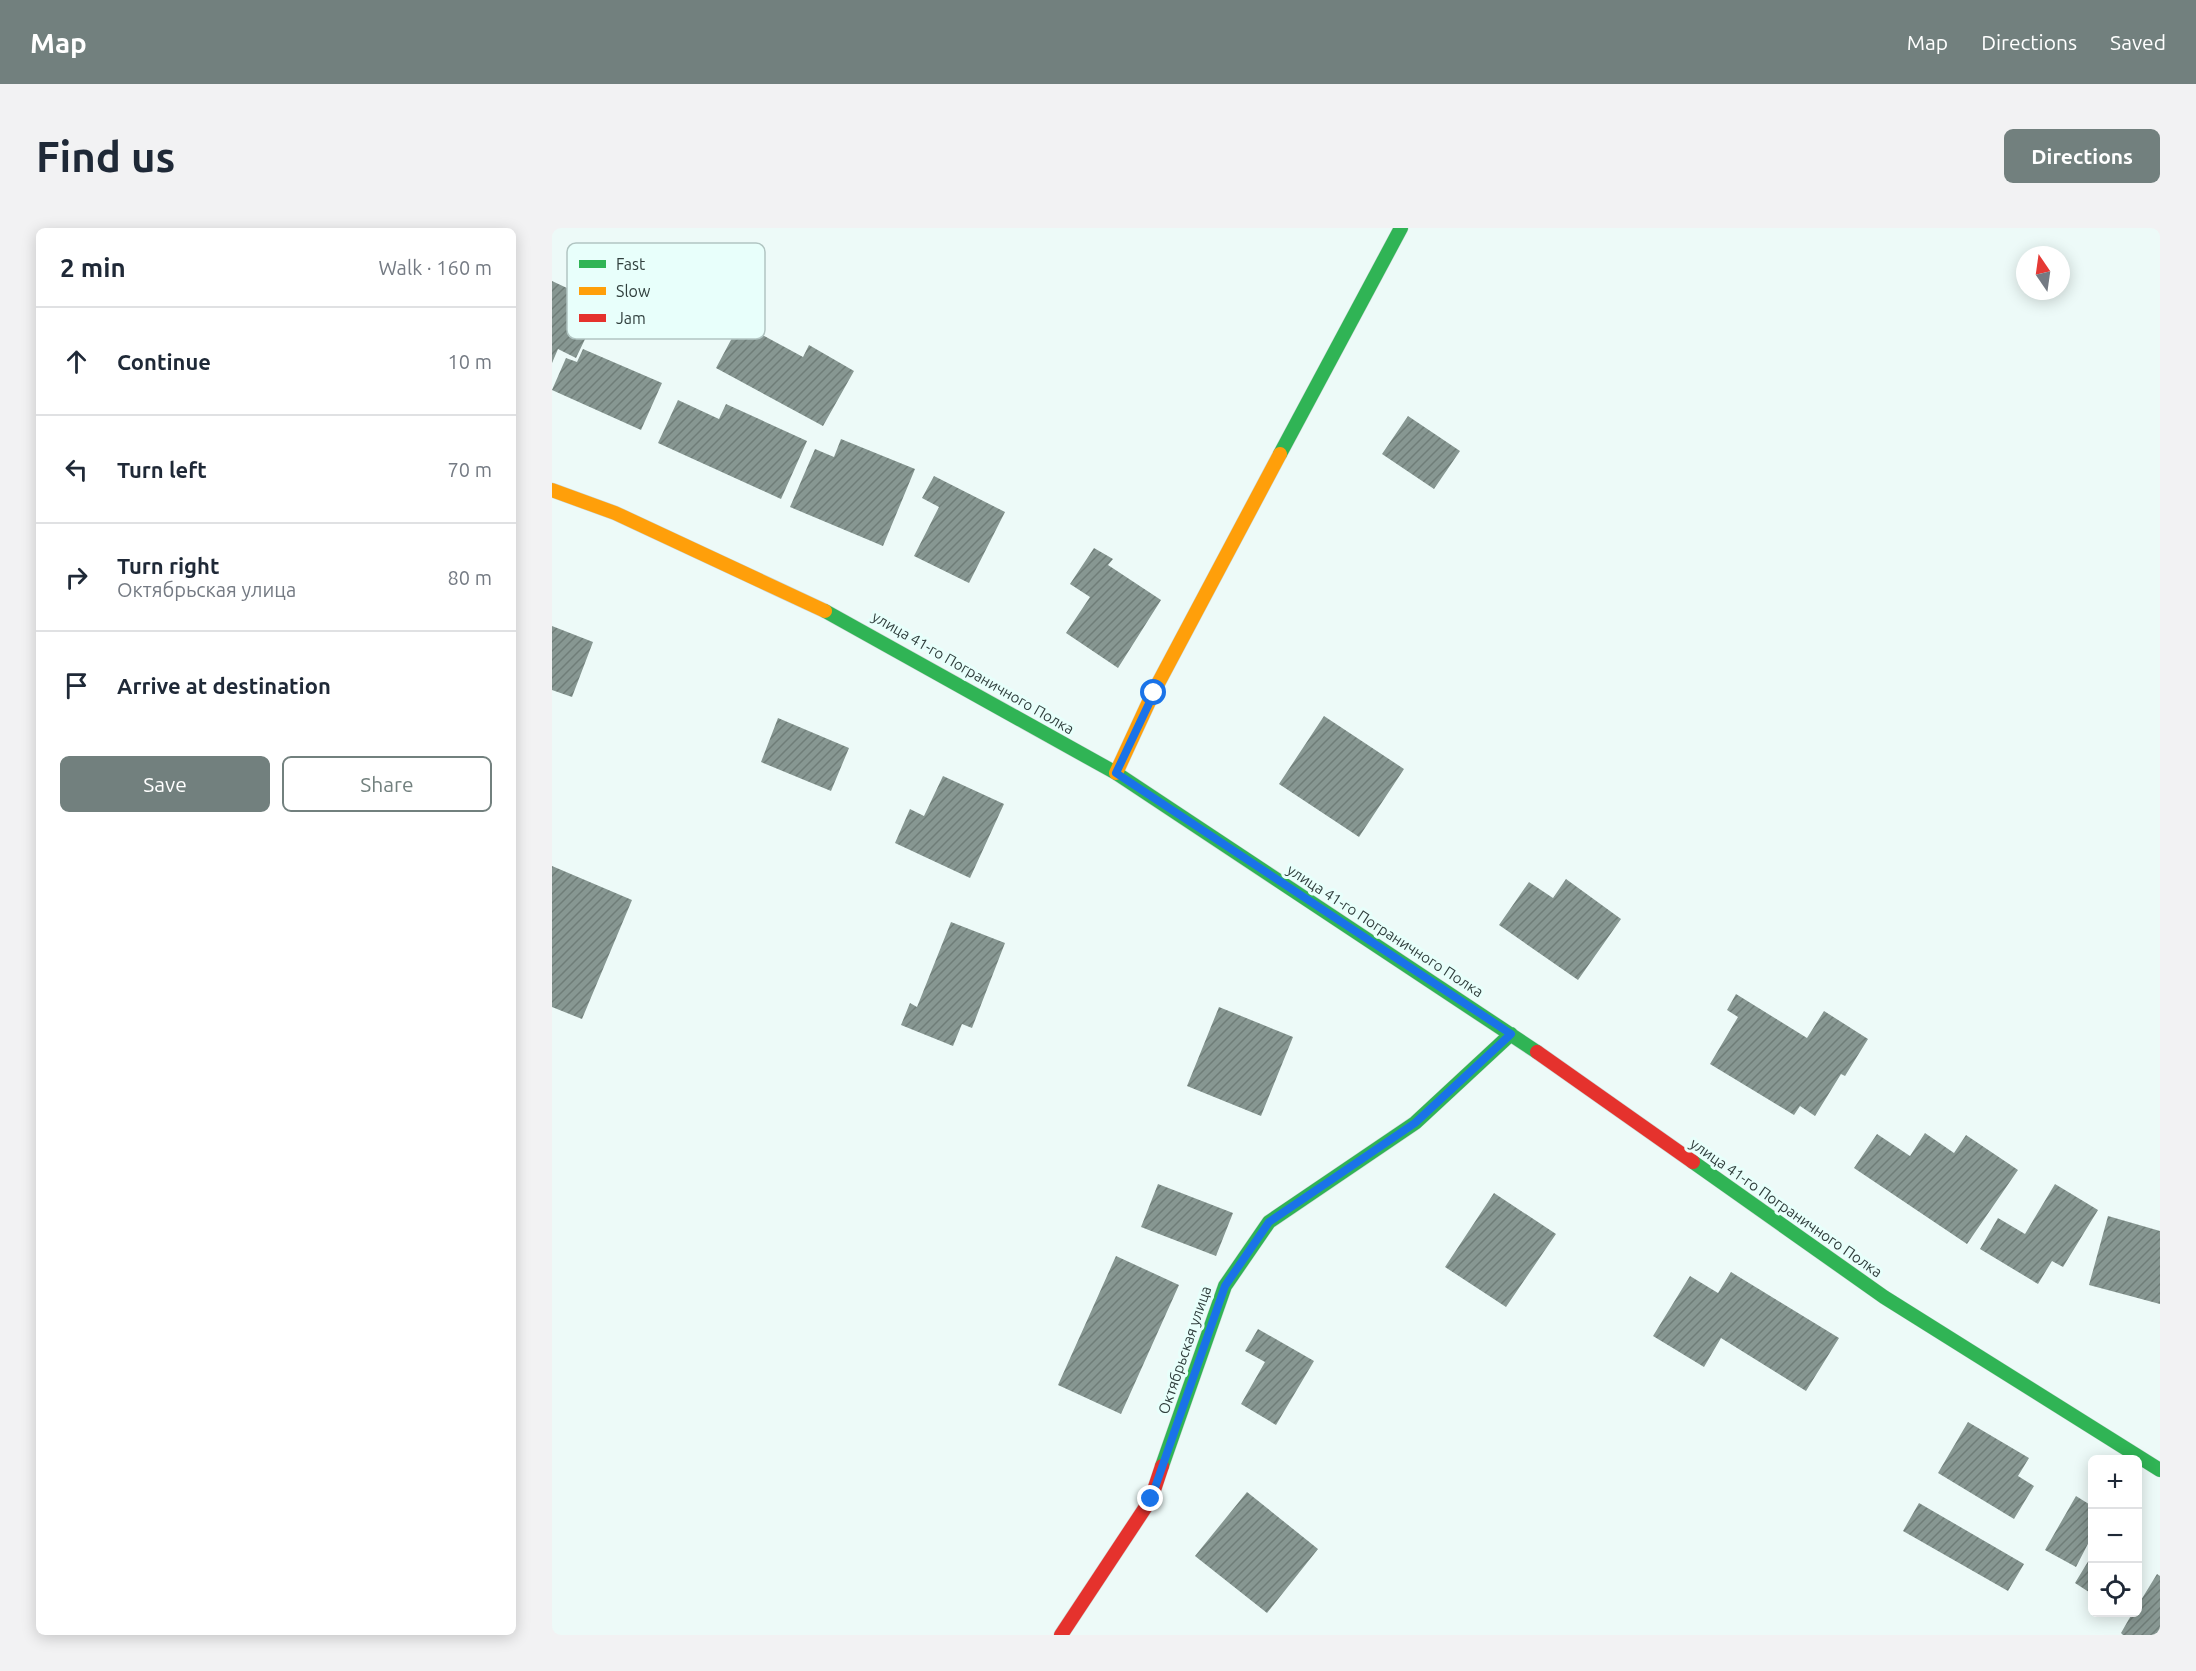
<!DOCTYPE html>
<html lang="en">
<head>
<meta charset="utf-8">
<style>
  body { margin:0; font-family:Ubuntu,sans-serif; background:#f2f2f3; color:#1f2937 }
  .controls { position:absolute; right:18px; bottom:18px; display:grid; overflow:hidden; border-radius:9px; box-shadow:0 3px 15px #0003 }
  .controls button { width:54px; height:54px; display:grid; place-items:center; padding:0; border:0; border-bottom:2px solid #e0e1e3; background:#fff; color:#1f2937; font:30px sans-serif }
  .compass { position:absolute; left:1464px; top:18px; width:54px; height:54px; border-radius:50%; background:#fff; box-shadow:0 3px 15px #0003; rotate:347deg }
  .stop { position:absolute; width:18px; height:18px; margin:-14px; border:4px solid #1a73e8; border-radius:50%; background:#fff }
  .stop.end { background:#1a73e8; border-color:#fff; box-shadow:0 2px 6px #0008 }
  .list { margin:0; padding:0; list-style:none }
  h2 { display:flex; justify-content:space-between; align-items:center; height:78px; margin:0; padding:0 24px; font-size:26px }
  h2 small { font-size:20px; font-weight:400; color:#747a83 }
  .list li { display:grid; grid-template-columns:39px 1fr auto; gap:18px; align-items:center; box-sizing:border-box; height:108px; padding:0 24px; border-top:2px solid #e0e1e3 }
  .list b { display:block; font-size:22px; white-space:nowrap }
  .list p { margin:0; font-size:20px; white-space:nowrap; color:#747a83 }
  .list em { font-size:20px; font-style:normal; color:#747a83 }
  .actions { display:flex; gap:12px; padding:18px 24px }
  .actions a { flex:1; padding:14px 0; border:2px solid #72807e; border-radius:9px; text-align:center; font-size:21px; color:#72807e }
  .actions .main { background:#72807e; color:#fff }
  .icon { flex:none; width:33px; height:33px; fill:none; stroke:currentColor; stroke-width:2; stroke-linecap:round; stroke-linejoin:round }
  .map { position:relative; flex:none; width:1608px; height:1407px; overflow:hidden; border-radius:9px }
  header { display:flex; align-items:center; gap:36px; box-sizing:border-box; height:84px; padding:0 30px; background:#72807e; color:#fff }
  header strong { font-size:28px }
  nav { display:flex; gap:33px; margin-inline-start:auto; font-size:21px }
  .intro { display:flex; align-items:center; justify-content:space-between; box-sizing:border-box; height:144px; padding:0 36px }
  h1 { margin:0; font-size:42px }
  .button { padding:15px 27px; border-radius:9px; background:#72807e; color:#fff; font-size:21px; font-weight:700 }
  main { display:flex; gap:36px; padding:0 36px }
  aside { flex:1; background:#fff; border-radius:9px; box-shadow:0 3px 15px #0003 }
  .map>svg:first-child { display:block }
</style>
</head>
<body>
<header>
<strong>Map</strong>
<nav><a>Map</a><a>Directions</a><a>Saved</a></nav>
</header>
<div class="intro"><h1>Find us</h1><a class="button">Directions</a></div>
<main>
<aside>
<h2>2 min<small>Walk · 160 m</small></h2>
<ul class="list">
<li><svg class="icon" aria-label="ahead" viewBox="0 0 24 24"><path d="M12 20V5M6 11l6-6 6 6"/></svg><div><b>Continue</b></div><em>10 m</em></li>
<li><svg class="icon" aria-label="left" viewBox="0 0 24 24"><path d="M17 20v-9H6M10 6l-5 5 5 5"/></svg><div><b>Turn left</b></div><em>70 m</em></li>
<li><svg class="icon" aria-label="right" viewBox="0 0 24 24"><path d="M7 20v-9h11M14 6l5 5-5 5"/></svg><div><b>Turn right</b><p>Октябрьская улица</p></div><em>80 m</em></li>
<li><svg class="icon" aria-label="arrive" viewBox="0 0 24 24"><path d="M6 21V4h12l-3 4 3 4H6"/></svg><div><b>Arrive at destination</b></div></li>
</ul>
<div class="actions"><a class="main">Save</a><a>Share</a></div>
</aside>
<div class="map">
<svg width="1608" height="1407" viewBox="0 0 1608 1407">
  <defs>
    <pattern id="building-hatch" width="6" height="6" patternUnits="userSpaceOnUse" patternTransform="scale(1.5)"><rect width="6" height="6" fill="#879792"/><path d="M-1 1l2-2M0 6l6-6M5 7l2-2" fill="none" stroke="#6f7d78"/></pattern>
  </defs>
  <rect width="100%" height="100%" fill="#edfaf8"/>
  <path fill="url(#building-hatch)" d="M0 53 32 68 28 76 46 84 24 130 6 121 0 135Z
    M188 95 251 129 257 117 302 143 271 198 164 140Z
    M31 121 110 155 89 202 0 162 14 130 25 134Z
    M126 172 167 191 174 176 255 213 229 271 106 215Z
    M856 188 908 223 882 261 830 226Z
    M289 211 363 241 331 318 238 279 263 221 282 229Z
    M382 248 453 284 417 355 362 328 387 279 370 270Z
    M542 320 561 331 556 337 609 372 566 440 514 405 538 369 518 356Z
    M0 398 41 414 20 469 0 462Z
    M772 488 852 541 807 609 727 556Z
    M226 490 297 520 279 563 209 534Z
    M391 548 452 576 418 650 343 615 358 581 372 588Z
    M0 638 80 672 30 791 0 779Z
    M1014 651 1069 691 1026 752 947 697 977 654 1001 670Z
    M399 694 453 715 420 800 410 796 401 818 349 797 358 775 365 779Z
    M1184 766 1255 810 1272 783 1316 811 1293 848 1289 846 1263 888 1248 878 1242 887 1158 836 1186 789 1175 782Z
    M667 779 741 809 709 888 635 858Z
    M1373 905 1402 925 1414 907 1466 942 1415 1016 1302 940 1325 906 1358 928Z
    M606 956 681 985 664 1028 589 999Z
    M1503 956 1546 982 1511 1039 1500 1033 1486 1056 1428 1021 1446 990 1473 1006Z
    M942 965 1004 1006 954 1079 893 1039Z
    M1556 988 1608 1003V1076L1537 1057Z
    M564 1028 627 1057 569 1186 506 1157Z
    M1179 1044 1287 1110 1254 1163 1169 1110 1152 1139 1101 1108 1138 1048 1166 1065Z
    M706 1101 762 1133 724 1197 689 1176 713 1134 693 1123Z
    M1416 1194 1477 1230 1466 1248 1482 1258 1462 1291 1386 1245Z
    M695 1264 766 1321 715 1385 643 1328Z
    M1524 1268 1540 1278V1308L1524 1339 1493 1322Z
    M1367 1275 1472 1336 1456 1363 1351 1303Z
    M1540 1327V1366L1523 1355Z
    M1605 1346 1608 1348V1407H1571L1569 1405 1581 1384H1586V1377Z"/>
  <g fill="none" stroke-linecap="round" stroke-linejoin="round">
    <g stroke="#cbd7d5" stroke-width="15">
      <path id="fast" d="M728 226 849 0
        M273 383 564 545 985 824
        M1141 934 1332 1069 1608 1242
        M610 1238 673 1058 717 994 863 895 959 806"/>
    </g>
    <g stroke="#cbd7d5" stroke-width="15">
      <path id="slow" d="M0 262 63 285 273 383
        M564 545 601 465 728 226"/>
    </g>
    <g stroke="#cbd7d5" stroke-width="15">
      <path id="jam" d="M985 824 1141 934
        M509 1407 599 1271 610 1238"/>
    </g>
    <use href="#fast" stroke="#30b455" stroke-width="14"/>
    <use href="#slow" stroke="#ff9f0a" stroke-width="14"/>
    <use href="#jam" stroke="#e5322d" stroke-width="14"/>
  </g>
  <g fill="none" stroke-linecap="round" stroke-linejoin="round">
    <path stroke="#1a73e8" stroke-width="8" d="M599 1271 673 1058 717 994 863 895 959 806 564 545 602 465"/>
  </g>
  <g text-anchor="middle" stroke-width="6" stroke-linejoin="round" paint-order="stroke">
    <g font-size="15" fill="#303f3d" stroke="#e8fffb">
      <text transform="translate(421 445) rotate(30)" y="5">улица 41-го Пограничного Полка</text>
      <text transform="translate(833 703) rotate(33)" y="5">улица 41-го Пограничного Полка</text>
      <text transform="translate(1234 980) rotate(35)" y="5">улица 41-го Пограничного Полка</text>
      <text transform="translate(633 1122) rotate(-71)" y="5">Октябрьская улица</text>
    </g>
  </g>
  <rect x="15" y="15" width="198" height="96" rx="9" fill="#e8fffb" stroke="#b1c5c2" stroke-width="1.5"/>
  <rect x="27" y="32" width="27" height="8" fill="#30b455"/>
  <rect x="27" y="59" width="27" height="8" fill="#ff9f0a"/>
  <rect x="27" y="86" width="27" height="8" fill="#e5322d"/>
  <g font-size="16" fill="#303f3d">
    <text x="64" y="42">Fast</text>
    <text x="64" y="69">Slow</text>
    <text x="64" y="96">Jam</text>
  </g>
</svg>
<div class="controls">
<button>+</button>
<button>−</button>
<button><svg class="icon" aria-label="locate" viewBox="0 0 24 24"><circle cx="12" cy="12" r="6"/><path d="M12 2v4M12 18v4M2 12h4M18 12h4"/></svg></button>
</div>
<svg class="compass" viewBox="-18 -18 36 36"><path d="M0-13l5 13h-10z" fill="#e53935"/><path d="M0 13l5-13h-10z" fill="#747a83"/></svg>
<div class="stop" style="left:602px;top:465px"></div>
<div class="stop end" style="left:599px;top:1271px"></div>
</div>
</main>
</body>
</html>
